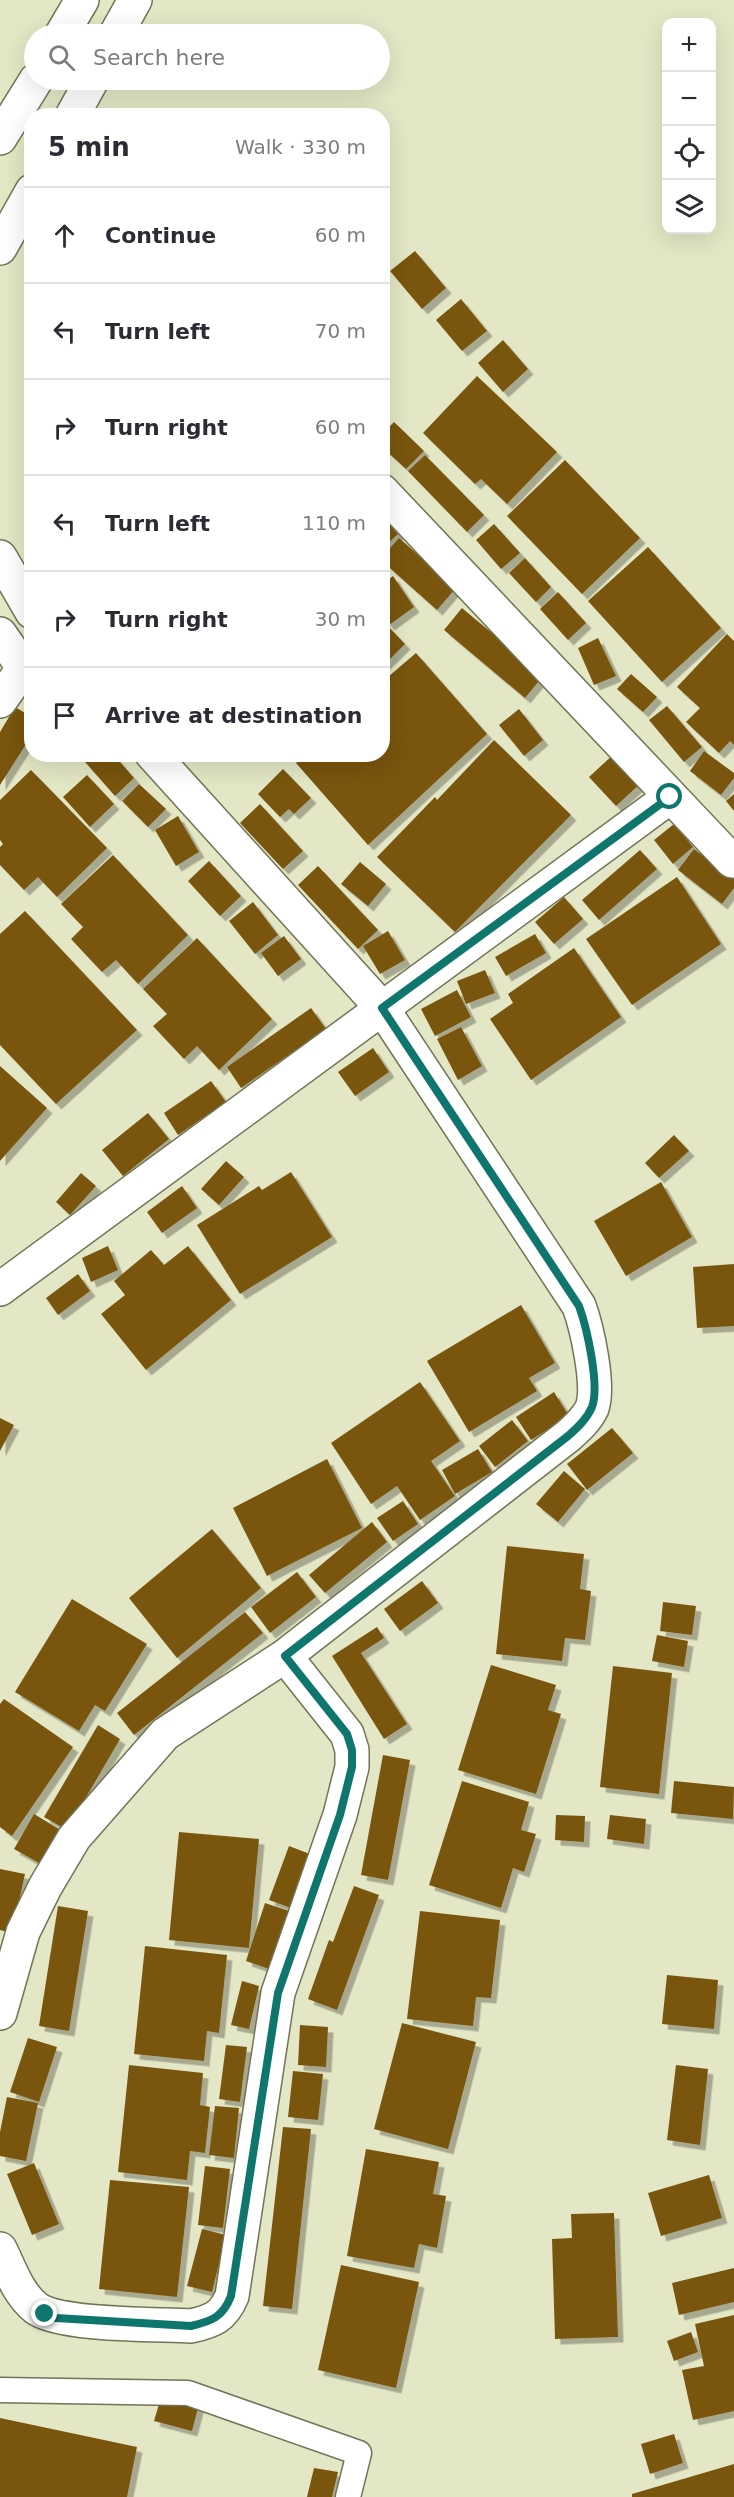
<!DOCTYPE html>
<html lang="en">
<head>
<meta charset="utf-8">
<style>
  body { margin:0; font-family:"DejaVu Sans",sans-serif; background:#f7f7f7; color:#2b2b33 }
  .controls { position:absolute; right:18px; top:18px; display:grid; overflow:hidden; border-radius:12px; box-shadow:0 6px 24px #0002 }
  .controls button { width:54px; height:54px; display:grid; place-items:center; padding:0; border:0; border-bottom:2px solid #e1e1e2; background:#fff; color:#2b2b33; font:30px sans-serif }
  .stop { position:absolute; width:18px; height:18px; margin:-14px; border:4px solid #0f766e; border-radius:50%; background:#fff }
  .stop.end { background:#0f766e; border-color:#fff; box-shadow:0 2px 6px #0008 }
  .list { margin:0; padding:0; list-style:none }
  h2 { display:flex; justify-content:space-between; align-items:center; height:78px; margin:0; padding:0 24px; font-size:26px }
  h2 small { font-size:20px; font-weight:400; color:#7c7c81 }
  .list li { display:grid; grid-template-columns:39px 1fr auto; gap:18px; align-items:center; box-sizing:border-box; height:96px; padding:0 24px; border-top:2px solid #e1e1e2 }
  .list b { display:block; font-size:22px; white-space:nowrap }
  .list em { font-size:20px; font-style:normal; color:#7c7c81 }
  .icon { flex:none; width:33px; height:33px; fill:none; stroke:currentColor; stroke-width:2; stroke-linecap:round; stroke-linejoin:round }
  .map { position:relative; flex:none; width:734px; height:2497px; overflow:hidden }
  .search { position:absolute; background:#fff; box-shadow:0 6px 24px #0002; left:24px; top:24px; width:366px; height:66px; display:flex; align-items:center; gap:15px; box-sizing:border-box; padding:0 21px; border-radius:33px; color:#7c7c81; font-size:22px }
  .panel { position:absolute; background:#fff; box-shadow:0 6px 24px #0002; left:24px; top:108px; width:366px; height:654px; border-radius:24px }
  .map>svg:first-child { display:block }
</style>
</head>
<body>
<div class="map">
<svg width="734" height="2497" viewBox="0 0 734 2497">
  <defs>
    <filter id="shadow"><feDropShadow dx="5.5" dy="5.5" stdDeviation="0" flood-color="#0004"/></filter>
  </defs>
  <rect width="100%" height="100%" fill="#e3e7c5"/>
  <path fill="#795510" filter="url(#shadow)" d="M415 251 446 288 422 309 390 271Z
    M461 299 487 331 462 351 436 320Z
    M503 340 528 369 503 392 478 363Z
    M477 376 557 452 507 504 481 479 475 484 423 433Z
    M394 422 424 451 406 469 382 447V434Z
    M425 455 484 515 467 532 408 471Z
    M565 460 640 538 582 594 507 516Z
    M382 517 398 534 382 549Z
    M494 524 520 553 501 569 476 540Z
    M399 538 456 588 437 610 382 561V557Z
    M648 547 721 628 662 682 588 601Z
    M525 558 551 587 536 602 509 573Z
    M393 576 414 607 389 625 382 616V584Z
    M558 592 586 623 568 640 540 609Z
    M462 608 543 676 525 698 444 630Z
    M382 620 405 644 382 667Z
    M727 634 734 641V745L730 741 719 753 686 722 700 708 677 687Z
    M598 638 616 676 594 685 578 648Z
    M416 653 487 734 368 845 296 763 306 754H382V682Z
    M631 674 657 697 643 712 617 689Z
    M667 706 702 747 684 762 649 720Z
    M15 707 32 717V735L0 785V732Z
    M519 709 543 740 524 756 499 725Z
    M494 740 571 815 455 932 377 857 435 797 437 800Z
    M704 751 734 773V778L721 795 690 771Z
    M615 753 642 782 616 806 589 777Z
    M78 754H113L134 778 115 796Z
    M283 769 311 798 294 814 289 809 280 817 258 794Z
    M31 770 107 848 57 897 38 877 24 890 0 865V847L3 844 0 840V800Z
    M87 775 114 804 90 827 63 797Z
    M139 784 166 809 148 827 122 801Z
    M734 794V811L726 801Z
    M260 804 303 851 283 869 240 823Z
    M178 816 199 852 176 866 155 830Z
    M674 824 693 847 673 864 654 840Z
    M694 849 734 879V888L722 904 678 870Z
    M640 850 657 869 599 920 582 900Z
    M113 855 188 935 138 984 116 960 102 972 71 939 83 927 61 904Z
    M209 861 241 896 220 916 188 881Z
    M360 862 386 884 368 906 341 884Z
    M318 866 378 930 358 949 298 885Z
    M677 877 721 944 632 1005 586 939Z
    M564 897 583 919 554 944 535 922Z
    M253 902 278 935 255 954 229 921Z
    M25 911 137 1030 56 1104 0 1045V934Z
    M388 931 405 960 380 974 363 946Z
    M535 934 546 953 506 976 495 957Z
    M284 936 301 959 278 976 261 953Z
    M197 938 272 1019 219 1070 197 1046 184 1059 153 1026 167 1014 143 989Z
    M574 948 621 1017 531 1080 490 1019 513 1003 508 994Z
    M485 970 495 993 466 1004 457 981Z
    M457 990 471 1017 435 1036 421 1009Z
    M311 1008 326 1029 241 1088 227 1067Z
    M461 1027 482 1066 458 1080 437 1039Z
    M373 1048 389 1072 355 1096 338 1072Z
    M0 1066 47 1108 0 1161Z
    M211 1081 226 1102 178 1135 164 1113Z
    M148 1113 169 1139 123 1176 102 1150Z
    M674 1135 689 1151 659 1178 645 1163Z
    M226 1161 244 1177 219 1205 201 1189Z
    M291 1172 332 1237 240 1294 197 1225 259 1186 262 1190Z
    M81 1173 96 1186 70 1215 56 1202Z
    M661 1182 692 1237 626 1276 594 1221Z
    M182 1186 197 1208 162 1233 147 1212Z
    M108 1246 118 1270 91 1282 82 1258Z
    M188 1246 231 1300 146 1370 101 1314 125 1295 114 1281 151 1250 164 1265Z
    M734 1264V1326L697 1328 693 1267Z
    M78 1274 90 1291 58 1315 46 1298Z
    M521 1305 555 1363 529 1378 537 1391 469 1432 427 1361Z
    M420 1382 460 1441 431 1461 455 1496 420 1520 397 1486 371 1504 331 1443Z
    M554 1392 569 1416 531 1440 516 1417Z
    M0 1418 14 1425 0 1451Z
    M512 1420 528 1441 495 1467 479 1446Z
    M612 1428 633 1453 587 1490 567 1464Z
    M478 1449 492 1472 455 1494 442 1470Z
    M327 1459 362 1528 267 1576 233 1508Z
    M564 1471 585 1489 558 1522 536 1504Z
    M403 1501 418 1524 393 1541 377 1518Z
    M372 1522 387 1542 325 1593 309 1575Z
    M212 1529 261 1588 177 1658 129 1598Z
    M507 1546 584 1554 580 1589 591 1591 585 1640 565 1638 562 1661 496 1654Z
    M297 1572 316 1597 270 1633 251 1607Z
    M422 1581 438 1603 400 1631 384 1609Z
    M72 1599 147 1644 105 1711 95 1705 79 1731 15 1692Z
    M663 1602 696 1606 692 1635 660 1631Z
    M245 1612 263 1633 134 1735 117 1713Z
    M377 1627 384 1638 361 1653 407 1724 384 1739 332 1656Z
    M657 1635 688 1641 684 1667 652 1661Z
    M491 1665 556 1685 548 1710 561 1714 536 1794 458 1770Z
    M613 1666 672 1673 659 1794 600 1787Z
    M4 1699 73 1747 12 1836 0 1827V1704Z
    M98 1725 120 1739 67 1830 44 1817Z
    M383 1755 410 1760 388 1880 361 1875Z
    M462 1781 529 1802 521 1830 536 1834 524 1872 513 1868 501 1908 429 1885Z
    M674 1781 734 1787 733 1819 671 1813Z
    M34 1814 59 1829 39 1863 14 1849Z
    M556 1815 585 1816 584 1842 555 1840Z
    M610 1815 646 1819 644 1844 607 1839Z
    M179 1832 259 1839 249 1948 169 1940Z
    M289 1846 315 1856 294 1909 269 1900Z
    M0 1869 25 1874 12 1933 0 1930Z
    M354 1886 379 1895 337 2010 308 1999 329 1940 333 1942Z
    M265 1903 292 1912 272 1970 246 1961Z
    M58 1906 88 1911 69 2031 39 2026Z
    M420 1911 500 1920 491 1998 476 1997 473 2026 407 2019Z
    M145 1946 227 1955 219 2033 207 2031 204 2061 134 2054Z
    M667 1975 718 1980 714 2029 662 2024Z
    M242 1981 259 1986 249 2029 231 2025Z
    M402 2023 476 2042 448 2149 374 2129Z
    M300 2025 328 2027 326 2067 298 2065Z
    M28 2038 57 2047 39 2102 10 2092Z
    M226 2045 247 2047 240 2102 219 2099Z
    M129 2065 203 2073 200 2105 210 2107 205 2153 190 2151 187 2180 118 2172Z
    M676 2065 708 2069 700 2145 667 2140Z
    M293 2071 323 2074 318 2120 288 2117Z
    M7 2097 38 2103 26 2161 0 2156V2132Z
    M215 2106 239 2108 234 2158 209 2155Z
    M283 2127 311 2129 292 2309 263 2306Z
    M366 2149 439 2162 433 2194 446 2196 437 2248 419 2244 414 2268 347 2256Z
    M34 2163 59 2224 32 2235 7 2174Z
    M205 2166 230 2169 223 2228 198 2225Z
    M709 2175 722 2218 661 2236 648 2193Z
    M110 2180 189 2187 177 2297 99 2289Z
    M614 2213 618 2337 555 2339 552 2239 572 2238 571 2214Z
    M202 2229 226 2235 212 2292 187 2286Z
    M341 2265 419 2282 396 2388 318 2370Z
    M734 2268V2302L679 2315 672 2283Z
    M734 2315V2411L693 2420 682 2370 704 2366 695 2324Z
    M691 2332 698 2352 674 2361 667 2341Z
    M162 2394 199 2404 192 2431 154 2421Z
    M0 2418 137 2447 127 2497H0Z
    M674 2434 683 2463 650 2474 641 2444Z
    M734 2464V2497H632V2494Z
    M314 2468 338 2472 332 2497H307Z"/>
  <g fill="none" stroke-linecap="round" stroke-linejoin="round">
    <g stroke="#717456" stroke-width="27">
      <path id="service" d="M0 2390 188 2393 359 2453 348 2497"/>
    </g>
    <g stroke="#717456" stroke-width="36">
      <path id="minor" d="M382 491 732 861
        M0 557 32 612
        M0 634 22 666
        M0 701 32 656
        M0 1289 670 797
        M0 2013 23 1932 45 1887 74 1838 165 1734 285 1656 568 1436C577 1428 587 1419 592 1408 600 1386 587 1328 579 1306L382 1008 152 754
        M0 2249C10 2269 18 2294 36 2308 60 2326 158 2324 191 2326 213 2321 223 2317 232 2296L278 1993 340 1815 352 1767V1750L347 1734 285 1656"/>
    </g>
    <g stroke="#717456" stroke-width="36">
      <path id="tertiary" d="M62 34 82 0
        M116 34 135 0
        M72 116 92 80
        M0 138 36 80
        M0 248 32 191"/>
    </g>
    <use href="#service" stroke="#fff" stroke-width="24"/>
    <use href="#minor" stroke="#fff" stroke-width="33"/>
    <use href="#tertiary" stroke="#fff" stroke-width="33"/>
  </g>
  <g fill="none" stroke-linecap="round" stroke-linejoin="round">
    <path stroke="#0f766e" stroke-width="8" d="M45 2314 56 2318 191 2326C212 2321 223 2317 231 2296L278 1993 340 1815 352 1767V1750L347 1734 285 1656 568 1436C577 1428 587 1419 592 1407 600 1386 587 1328 579 1306L382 1008 670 797"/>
  </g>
</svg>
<div class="controls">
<button>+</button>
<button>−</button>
<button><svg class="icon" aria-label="locate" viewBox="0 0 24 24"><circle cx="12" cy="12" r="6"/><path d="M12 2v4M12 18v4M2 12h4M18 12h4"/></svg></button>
<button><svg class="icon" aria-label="layers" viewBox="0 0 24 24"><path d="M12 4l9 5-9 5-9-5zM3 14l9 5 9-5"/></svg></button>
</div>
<div class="stop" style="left:670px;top:797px"></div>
<div class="stop end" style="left:45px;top:2314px"></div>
<div class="search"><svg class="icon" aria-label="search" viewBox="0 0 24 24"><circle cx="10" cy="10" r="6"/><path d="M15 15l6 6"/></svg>Search here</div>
<section class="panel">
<h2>5 min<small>Walk · 330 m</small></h2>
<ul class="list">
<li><svg class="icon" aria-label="ahead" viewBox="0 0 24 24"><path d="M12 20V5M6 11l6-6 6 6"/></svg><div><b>Continue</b></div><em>60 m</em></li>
<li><svg class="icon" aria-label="left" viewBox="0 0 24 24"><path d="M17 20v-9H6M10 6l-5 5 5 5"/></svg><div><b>Turn left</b></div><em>70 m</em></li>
<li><svg class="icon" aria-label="right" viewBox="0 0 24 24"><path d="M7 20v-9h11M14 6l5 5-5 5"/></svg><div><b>Turn right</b></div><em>60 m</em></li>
<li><svg class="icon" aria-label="left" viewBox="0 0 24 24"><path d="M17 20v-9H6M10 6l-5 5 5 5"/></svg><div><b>Turn left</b></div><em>110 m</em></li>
<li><svg class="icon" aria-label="right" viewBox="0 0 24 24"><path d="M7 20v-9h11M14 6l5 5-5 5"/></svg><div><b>Turn right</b></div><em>30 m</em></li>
<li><svg class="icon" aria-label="arrive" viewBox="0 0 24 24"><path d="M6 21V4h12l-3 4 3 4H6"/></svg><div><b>Arrive at destination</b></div></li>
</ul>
</section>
</div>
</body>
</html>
